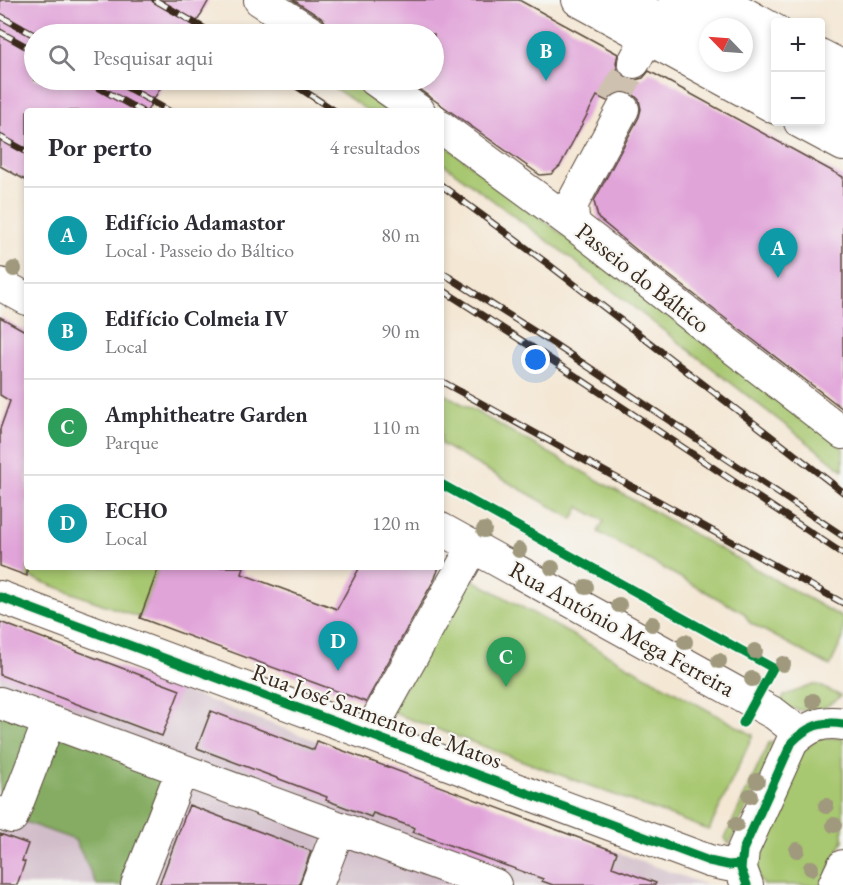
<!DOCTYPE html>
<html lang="pt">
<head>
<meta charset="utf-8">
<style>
  body { margin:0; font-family:"EB Garamond",serif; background:#f2f2f3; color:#2b2b33 }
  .controls { position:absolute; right:18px; top:18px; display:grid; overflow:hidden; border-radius:6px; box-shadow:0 3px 9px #0003 }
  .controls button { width:54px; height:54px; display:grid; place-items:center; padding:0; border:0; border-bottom:2px solid #e1e1e2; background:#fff; color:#2b2b33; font:30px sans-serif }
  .compass { position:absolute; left:699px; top:18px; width:54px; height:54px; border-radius:50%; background:#fff; box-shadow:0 3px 9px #0003; rotate:295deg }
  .you { position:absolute; left:536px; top:360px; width:21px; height:21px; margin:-15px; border:4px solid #fff; border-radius:50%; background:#1a73e8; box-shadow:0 0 0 9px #1a73e833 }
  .badge { display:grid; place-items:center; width:39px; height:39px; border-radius:50%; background:#d1495b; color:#fff; font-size:20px; font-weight:700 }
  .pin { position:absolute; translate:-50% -50px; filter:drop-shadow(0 2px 3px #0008) }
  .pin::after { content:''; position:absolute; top:32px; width:21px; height:18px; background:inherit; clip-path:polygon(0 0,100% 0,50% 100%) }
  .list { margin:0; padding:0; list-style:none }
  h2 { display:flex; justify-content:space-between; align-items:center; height:78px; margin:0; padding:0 24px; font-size:26px }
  h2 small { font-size:20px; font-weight:400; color:#7c7c81 }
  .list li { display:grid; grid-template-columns:39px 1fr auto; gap:18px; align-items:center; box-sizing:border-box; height:96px; padding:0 24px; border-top:2px solid #e1e1e2 }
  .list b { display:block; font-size:22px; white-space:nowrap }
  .list p { margin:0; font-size:20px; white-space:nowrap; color:#7c7c81 }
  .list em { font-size:20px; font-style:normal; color:#7c7c81 }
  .icon { flex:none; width:33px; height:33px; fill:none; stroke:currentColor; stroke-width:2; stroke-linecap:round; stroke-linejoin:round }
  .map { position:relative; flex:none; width:843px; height:885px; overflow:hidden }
  .search { position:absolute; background:#fff; box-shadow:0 3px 9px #0003; left:24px; top:24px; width:420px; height:66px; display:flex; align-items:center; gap:15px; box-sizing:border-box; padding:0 21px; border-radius:33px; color:#7c7c81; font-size:22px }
  .panel { position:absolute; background:#fff; box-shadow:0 3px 9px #0003; left:24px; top:108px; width:420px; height:462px; border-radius:6px }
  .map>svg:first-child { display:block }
</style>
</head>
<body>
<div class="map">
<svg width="843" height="885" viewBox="0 0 843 885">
  <rect width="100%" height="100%" fill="#f6f6f2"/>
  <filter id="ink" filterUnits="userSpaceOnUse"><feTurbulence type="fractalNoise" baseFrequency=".0167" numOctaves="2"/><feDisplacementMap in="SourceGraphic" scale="12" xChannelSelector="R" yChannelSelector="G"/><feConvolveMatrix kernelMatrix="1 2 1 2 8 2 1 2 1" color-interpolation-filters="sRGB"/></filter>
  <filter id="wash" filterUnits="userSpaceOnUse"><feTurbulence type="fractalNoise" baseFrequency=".008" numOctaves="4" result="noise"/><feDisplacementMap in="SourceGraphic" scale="24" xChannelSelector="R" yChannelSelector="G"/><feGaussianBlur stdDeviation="1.35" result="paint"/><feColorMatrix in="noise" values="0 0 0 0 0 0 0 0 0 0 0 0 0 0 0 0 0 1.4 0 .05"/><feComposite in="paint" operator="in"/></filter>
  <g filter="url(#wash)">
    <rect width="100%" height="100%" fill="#f4e7d4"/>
    <path fill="#d1bdc9" d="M0 622 317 741 706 885H0Z"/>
    <path fill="#a7c76f" stroke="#717846" stroke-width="1.5" d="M323 80H352L397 111H368Z
      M441 142 843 448V470L564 253 441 162Z
      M441 392 843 618V638L830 666 750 623 744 613 598 532 604 521 579 507 573 519 441 444Z
      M27 567H159L140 618 24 575Z
      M466 576 753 735 709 830 391 712Z
      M813 685H818L841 696C822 714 803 713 779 705L785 695Z
      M818 738H843V840L827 875 820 885H764L759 879 753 865 796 758Z
      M777 741 729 845 725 838 769 743Z"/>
    <path fill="#85ac62" stroke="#606b40" stroke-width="1.5" d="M0 703 182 770 137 885H97L75 840 0 813Z"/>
    <g id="blocks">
      <path fill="#e1a4d9" d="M0 0H209L190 34H34V80H165L147 111H27V181L0 166Z
        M293 0H519L618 54 616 63 618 71 625 77 635 80 643 78 649 71 843 177V409L639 252 598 218 594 201 639 117 641 109 639 100 632 93 623 91 614 93 607 101 597 96 560 166 551 174 540 175 406 80H434V34H340L329 27 323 19Z
        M0 317 27 332V576L0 566V429L10 401 0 395Z
        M159 567H244L242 574 337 609 360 567H439L435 578 366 702 140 618Z
        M0 622 180 690 162 736 0 675Z
        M211 711 314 750 317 741 617 852 612 867 656 883 655 885H553L542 881 543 879 413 832 415 828 373 813 371 817 326 800 327 797 197 748Z
        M189 805 311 851 299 885H159Z
        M0 834 28 844 22 861 25 862 17 885H0Z"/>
    </g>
  </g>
  <g filter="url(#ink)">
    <use href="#blocks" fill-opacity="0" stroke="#574639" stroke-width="1.5"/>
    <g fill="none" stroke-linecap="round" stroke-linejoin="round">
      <path stroke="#cfc1b0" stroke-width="32" stroke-dasharray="32 16" stroke-linecap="butt" d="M612 103 634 62"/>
      <g stroke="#574639" stroke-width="34">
        <path id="minor" d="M260 0 313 34
          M578 0 776 108
          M720 0 776 31
          M820 55 843 67
          M634 62 647 38
          M375 80 419 111
          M800 122 843 145
          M441 127 577 227 843 433
          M577 227 573 219 572 204 623 109
          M0 284 27 299
          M441 529 775 714 789 725 799 735
          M0 597 709 861 728 865 741 864
          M0 703 495 885
          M372 735 380 714 473 547
          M0 813 12 817 49 721
          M137 885 182 770
          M317 885 339 828
          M747 885 741 869 743 850 792 742C807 727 822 720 843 724
          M834 885 843 866"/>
      </g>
      <g stroke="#574639" stroke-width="35">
        <path id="major" d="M623 0 708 46
          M675 0 724 27
          M744 38 776 55
          M739 63 776 83
          M820 80 843 92
          M820 108 843 120"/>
      </g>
      <use href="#minor" stroke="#fff" stroke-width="32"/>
      <use href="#major" stroke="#fff" stroke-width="33"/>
      <g stroke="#3b2a1e" stroke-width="7">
        <path id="rail" d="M155 0 214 34
          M0 16 34 35
          M0 32 34 51
          M85 80 141 111
          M114 80 169 111
          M287 80 335 111
          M0 137 27 152
          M441 185 548 264 843 492
          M441 272 551 342 843 536
          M441 289 541 353 843 554
          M441 381 843 603"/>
      </g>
      <use href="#rail" stroke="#f6f6f2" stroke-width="4.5" stroke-dasharray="14" stroke-linecap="butt"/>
      <g stroke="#f6f6f2" stroke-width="13">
        <path id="cycleway" d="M441 484 773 668 743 723
          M0 597 709 861 728 865 741 864
          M747 885 741 869 743 850 792 742C807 727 822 720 843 724"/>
      </g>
      <use href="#cycleway" stroke="#00873e" stroke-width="9"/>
    </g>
    <g fill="#a0997d">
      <circle cx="14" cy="269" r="8"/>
      <circle cx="484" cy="530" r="8"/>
      <circle cx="519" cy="550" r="8"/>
      <circle cx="552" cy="568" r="8"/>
      <circle cx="586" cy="587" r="8"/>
      <circle cx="619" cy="605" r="8"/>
      <circle cx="652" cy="624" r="8"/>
      <circle cx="685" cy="642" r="8"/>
      <circle cx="755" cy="651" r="8"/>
      <circle cx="719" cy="661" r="8"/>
      <circle cx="783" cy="664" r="8"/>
      <circle cx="752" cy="679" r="8"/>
      <circle cx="813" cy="701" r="8"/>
      <circle cx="757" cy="781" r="8"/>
      <circle cx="750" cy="796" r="8"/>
      <circle cx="826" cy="806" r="8"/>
      <circle cx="736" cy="825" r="8"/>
      <circle cx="834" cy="825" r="8"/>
      <circle cx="797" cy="850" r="8"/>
      <circle cx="811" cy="868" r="8"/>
    </g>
  </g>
  <g text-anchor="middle" stroke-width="4.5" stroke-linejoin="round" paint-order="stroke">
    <g font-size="24" fill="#3b2a1e" stroke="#f6f6f2">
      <text transform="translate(643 278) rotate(38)" y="8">Passeio do Báltico</text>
      <text transform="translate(622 629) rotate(29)" y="8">Rua António Mega Ferreira</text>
      <text transform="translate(377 716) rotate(20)" y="8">Rua José Sarmento de Matos</text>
    </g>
  </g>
</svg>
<div class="controls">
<button>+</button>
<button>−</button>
</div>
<svg class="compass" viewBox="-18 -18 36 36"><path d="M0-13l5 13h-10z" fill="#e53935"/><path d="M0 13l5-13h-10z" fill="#7c7c81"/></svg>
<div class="you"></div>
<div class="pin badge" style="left:778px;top:278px;background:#0f9aa8">A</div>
<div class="pin badge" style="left:546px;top:81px;background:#0f9aa8">B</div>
<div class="pin badge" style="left:506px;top:687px;background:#2e9e5b">C</div>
<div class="pin badge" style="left:338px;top:671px;background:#0f9aa8">D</div>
<div class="search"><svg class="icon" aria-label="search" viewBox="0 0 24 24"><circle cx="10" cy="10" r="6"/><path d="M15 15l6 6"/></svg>Pesquisar aqui</div>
<section class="panel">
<h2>Por perto<small>4 resultados</small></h2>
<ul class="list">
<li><span class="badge" style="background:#0f9aa8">A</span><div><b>Edifício Adamastor</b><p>Local · Passeio do Báltico</p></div><em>80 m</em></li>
<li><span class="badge" style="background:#0f9aa8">B</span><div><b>Edifício Colmeia IV</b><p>Local</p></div><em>90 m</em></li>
<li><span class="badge" style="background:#2e9e5b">C</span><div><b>Amphitheatre Garden</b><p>Parque</p></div><em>110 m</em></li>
<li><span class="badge" style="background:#0f9aa8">D</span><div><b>ECHO</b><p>Local</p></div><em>120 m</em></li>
</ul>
</section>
</div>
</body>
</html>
